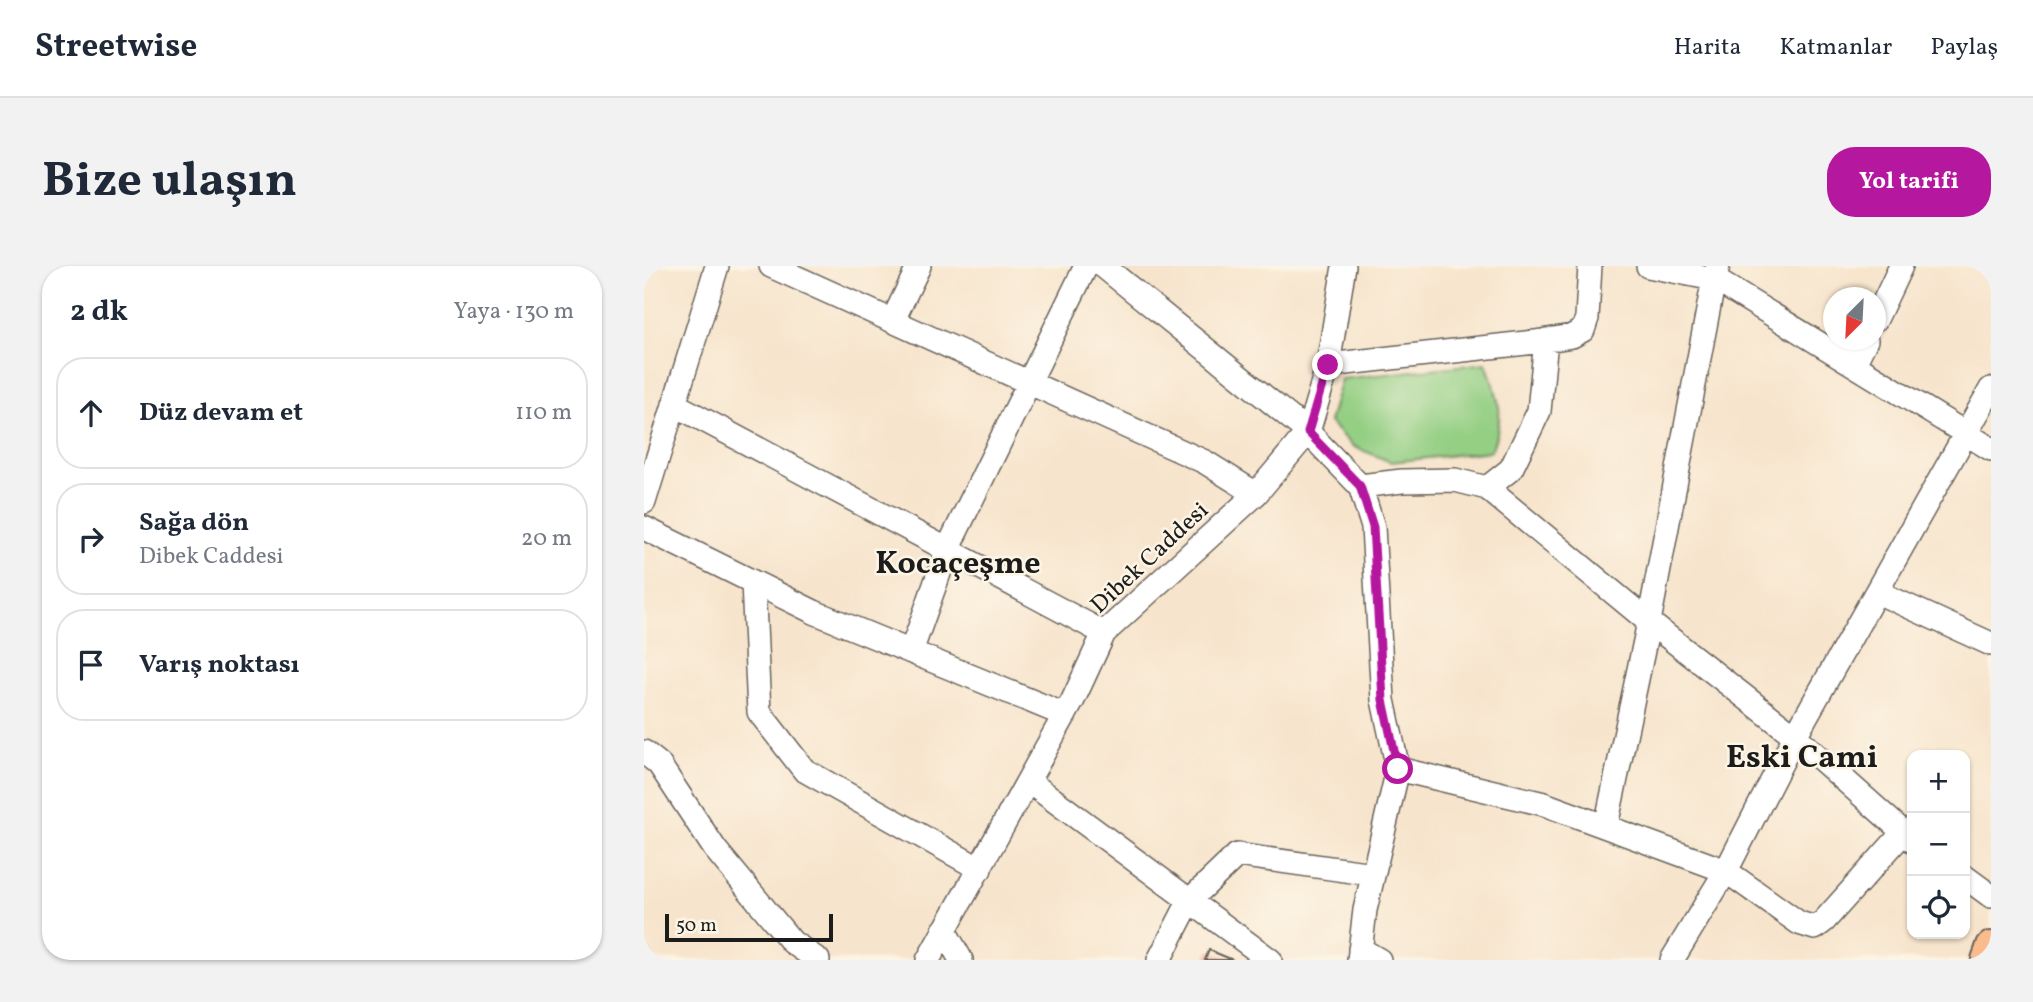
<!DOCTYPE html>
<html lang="tr">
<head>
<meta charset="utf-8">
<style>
  body { margin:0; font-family:Vollkorn,serif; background:#f2f2f3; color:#1f2937 }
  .controls { position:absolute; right:21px; bottom:21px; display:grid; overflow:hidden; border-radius:14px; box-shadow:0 2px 5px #0004 }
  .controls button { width:63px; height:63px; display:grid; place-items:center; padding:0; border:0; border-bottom:2px solid #e0e1e3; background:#fff; color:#1f2937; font:35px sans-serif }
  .compass { position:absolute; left:1179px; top:21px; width:63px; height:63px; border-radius:50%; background:#fff; box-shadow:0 2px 5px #0004; rotate:204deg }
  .scale { position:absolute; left:21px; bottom:18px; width:168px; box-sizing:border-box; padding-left:7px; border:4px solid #1c1c1c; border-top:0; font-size:19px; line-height:24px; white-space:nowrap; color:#1c1c1c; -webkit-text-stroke:5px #fcf5e5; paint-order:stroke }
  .stop { position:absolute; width:21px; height:21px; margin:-16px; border:5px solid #b5179e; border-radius:50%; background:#fff }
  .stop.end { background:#b5179e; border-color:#fff; box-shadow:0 2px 7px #0008 }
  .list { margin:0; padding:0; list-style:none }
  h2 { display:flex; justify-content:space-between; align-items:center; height:91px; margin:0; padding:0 28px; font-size:30px }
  h2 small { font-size:23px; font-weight:400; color:#747a83 }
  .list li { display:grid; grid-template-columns:46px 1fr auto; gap:21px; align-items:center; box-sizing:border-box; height:112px; margin:0 14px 14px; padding:0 14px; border:2px solid #e0e1e3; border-radius:28px }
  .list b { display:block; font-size:26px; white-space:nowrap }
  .list p { margin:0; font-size:23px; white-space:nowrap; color:#747a83 }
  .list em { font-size:23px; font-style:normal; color:#747a83 }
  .icon { flex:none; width:38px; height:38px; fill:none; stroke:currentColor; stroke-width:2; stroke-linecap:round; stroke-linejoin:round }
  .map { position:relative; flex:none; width:1347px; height:694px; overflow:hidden; border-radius:28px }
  header { display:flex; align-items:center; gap:42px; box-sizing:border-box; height:98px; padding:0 35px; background:#fff; border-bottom:2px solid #e0e1e3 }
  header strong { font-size:33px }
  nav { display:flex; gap:38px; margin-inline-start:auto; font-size:24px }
  .intro { display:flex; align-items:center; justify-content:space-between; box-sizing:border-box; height:168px; padding:0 42px }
  h1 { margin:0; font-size:49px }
  .button { padding:18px 32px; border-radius:28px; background:#b5179e; color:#fff; font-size:24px; font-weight:700 }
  main { display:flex; gap:42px; padding:0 42px }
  aside { flex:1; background:#fff; border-radius:28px; box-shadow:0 2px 5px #0004 }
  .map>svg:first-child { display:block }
</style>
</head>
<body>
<header>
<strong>Streetwise</strong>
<nav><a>Harita</a><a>Katmanlar</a><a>Paylaş</a></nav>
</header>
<div class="intro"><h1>Bize ulaşın</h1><a class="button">Yol tarifi</a></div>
<main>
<aside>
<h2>2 dk<small>Yaya · 130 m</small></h2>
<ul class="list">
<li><svg class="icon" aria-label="ahead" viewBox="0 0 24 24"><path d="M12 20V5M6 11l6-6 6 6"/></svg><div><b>Düz devam et</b></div><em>110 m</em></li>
<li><svg class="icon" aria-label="right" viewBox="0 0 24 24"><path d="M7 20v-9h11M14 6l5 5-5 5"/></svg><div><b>Sağa dön</b><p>Dibek Caddesi</p></div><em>20 m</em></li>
<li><svg class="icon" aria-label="arrive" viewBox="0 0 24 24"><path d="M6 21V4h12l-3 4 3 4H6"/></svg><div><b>Varış noktası</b></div></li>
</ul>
</aside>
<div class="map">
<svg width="1347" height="694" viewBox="0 0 1347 694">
  <rect width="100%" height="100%" fill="#fcf5e5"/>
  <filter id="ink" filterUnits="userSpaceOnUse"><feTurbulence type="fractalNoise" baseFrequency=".0143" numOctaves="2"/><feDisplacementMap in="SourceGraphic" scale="14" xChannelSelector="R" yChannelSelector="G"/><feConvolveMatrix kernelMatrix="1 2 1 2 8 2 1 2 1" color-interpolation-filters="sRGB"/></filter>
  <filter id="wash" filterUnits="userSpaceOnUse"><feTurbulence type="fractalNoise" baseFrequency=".00686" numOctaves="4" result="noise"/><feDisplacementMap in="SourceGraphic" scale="28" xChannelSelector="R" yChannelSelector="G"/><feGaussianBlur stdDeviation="1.57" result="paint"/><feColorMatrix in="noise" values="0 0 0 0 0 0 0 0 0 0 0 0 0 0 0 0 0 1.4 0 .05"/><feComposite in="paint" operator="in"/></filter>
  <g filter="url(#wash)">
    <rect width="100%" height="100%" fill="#f7e4cc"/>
    <path fill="#94cf84" stroke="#587650" stroke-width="2" d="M842 97C855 134 862 147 847 185L747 196 708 180 685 156 697 113Z"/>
    <g id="blocks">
      <path fill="#f19c90" d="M565 684 589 694H561Z"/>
    </g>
  </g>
  <g filter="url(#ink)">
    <use href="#blocks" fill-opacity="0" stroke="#69625a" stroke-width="2"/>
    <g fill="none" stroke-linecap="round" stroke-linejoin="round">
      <g stroke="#69625a" stroke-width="26">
        <path id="minor" d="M127 0 561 196 612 228
          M459 0 664 166 716 220 729 261 739 434 754 503 721 644 715 694
          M1004 0 1070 13 1347 183
          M1232 53 1257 0
          M249 54 275 0
          M1210 98 1222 74
          M684 99 891 76 928 70 939 64 943 52 946 0
          M30 138 460 367
          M716 220 758 215 811 214 843 222 1005 356 1151 470 1268 574
          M843 222 867 203 895 145 902 74
          M0 236 73 0
          M0 262 170 346 421 449
          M109 316 115 446 160 504 336 603
          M1233 326 1347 378
          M267 386 304 282 442 0
          M0 486 15 498 71 583 148 676 174 694
          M754 503 900 538 1082 605 1155 657 1171 662 1180 655 1259 567
          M384 515 626 694
          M962 560 1005 356 1070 13 1074 0
          M1321 611 1347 630
          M300 664 317 694
          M716 683 735 694
          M284 694 429 434 460 367 612 228 664 166 684 99 700 0
          M515 694 546 634 593 589 729 608
          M1028 694 1082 605 1151 470 1347 123"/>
      </g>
      <g stroke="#69625a" stroke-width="32">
        <path id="major" d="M1342 694 1347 680"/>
      </g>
      <use href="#minor" stroke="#fff" stroke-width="23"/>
      <use href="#major" stroke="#fbbb8d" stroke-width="28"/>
    </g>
  </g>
  <g fill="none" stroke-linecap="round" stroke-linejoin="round" filter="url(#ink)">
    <path stroke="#b5179e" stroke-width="9" d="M684 99 664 166 716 220 729 261 739 434 754 503"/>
  </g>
  <g text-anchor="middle" stroke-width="5" stroke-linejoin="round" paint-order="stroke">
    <g font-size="24" fill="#1c1c1c" stroke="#fcf5e5">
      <text transform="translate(505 291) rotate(-43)" y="8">Dibek Caddesi</text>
    </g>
    <g font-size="32" font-weight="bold" fill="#1c1c1c" stroke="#fcf5e5">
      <text x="314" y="307">Kocaçeşme</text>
      <text x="1158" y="501">Eski Cami</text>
    </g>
  </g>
</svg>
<div class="controls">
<button>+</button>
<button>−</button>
<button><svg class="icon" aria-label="locate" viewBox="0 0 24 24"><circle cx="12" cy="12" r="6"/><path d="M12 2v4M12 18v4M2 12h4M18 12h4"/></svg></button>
</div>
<svg class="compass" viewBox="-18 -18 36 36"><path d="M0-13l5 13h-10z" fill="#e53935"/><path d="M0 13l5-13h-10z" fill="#747a83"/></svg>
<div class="scale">50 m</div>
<div class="stop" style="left:754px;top:503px"></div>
<div class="stop end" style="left:684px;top:99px"></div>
</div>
</main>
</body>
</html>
